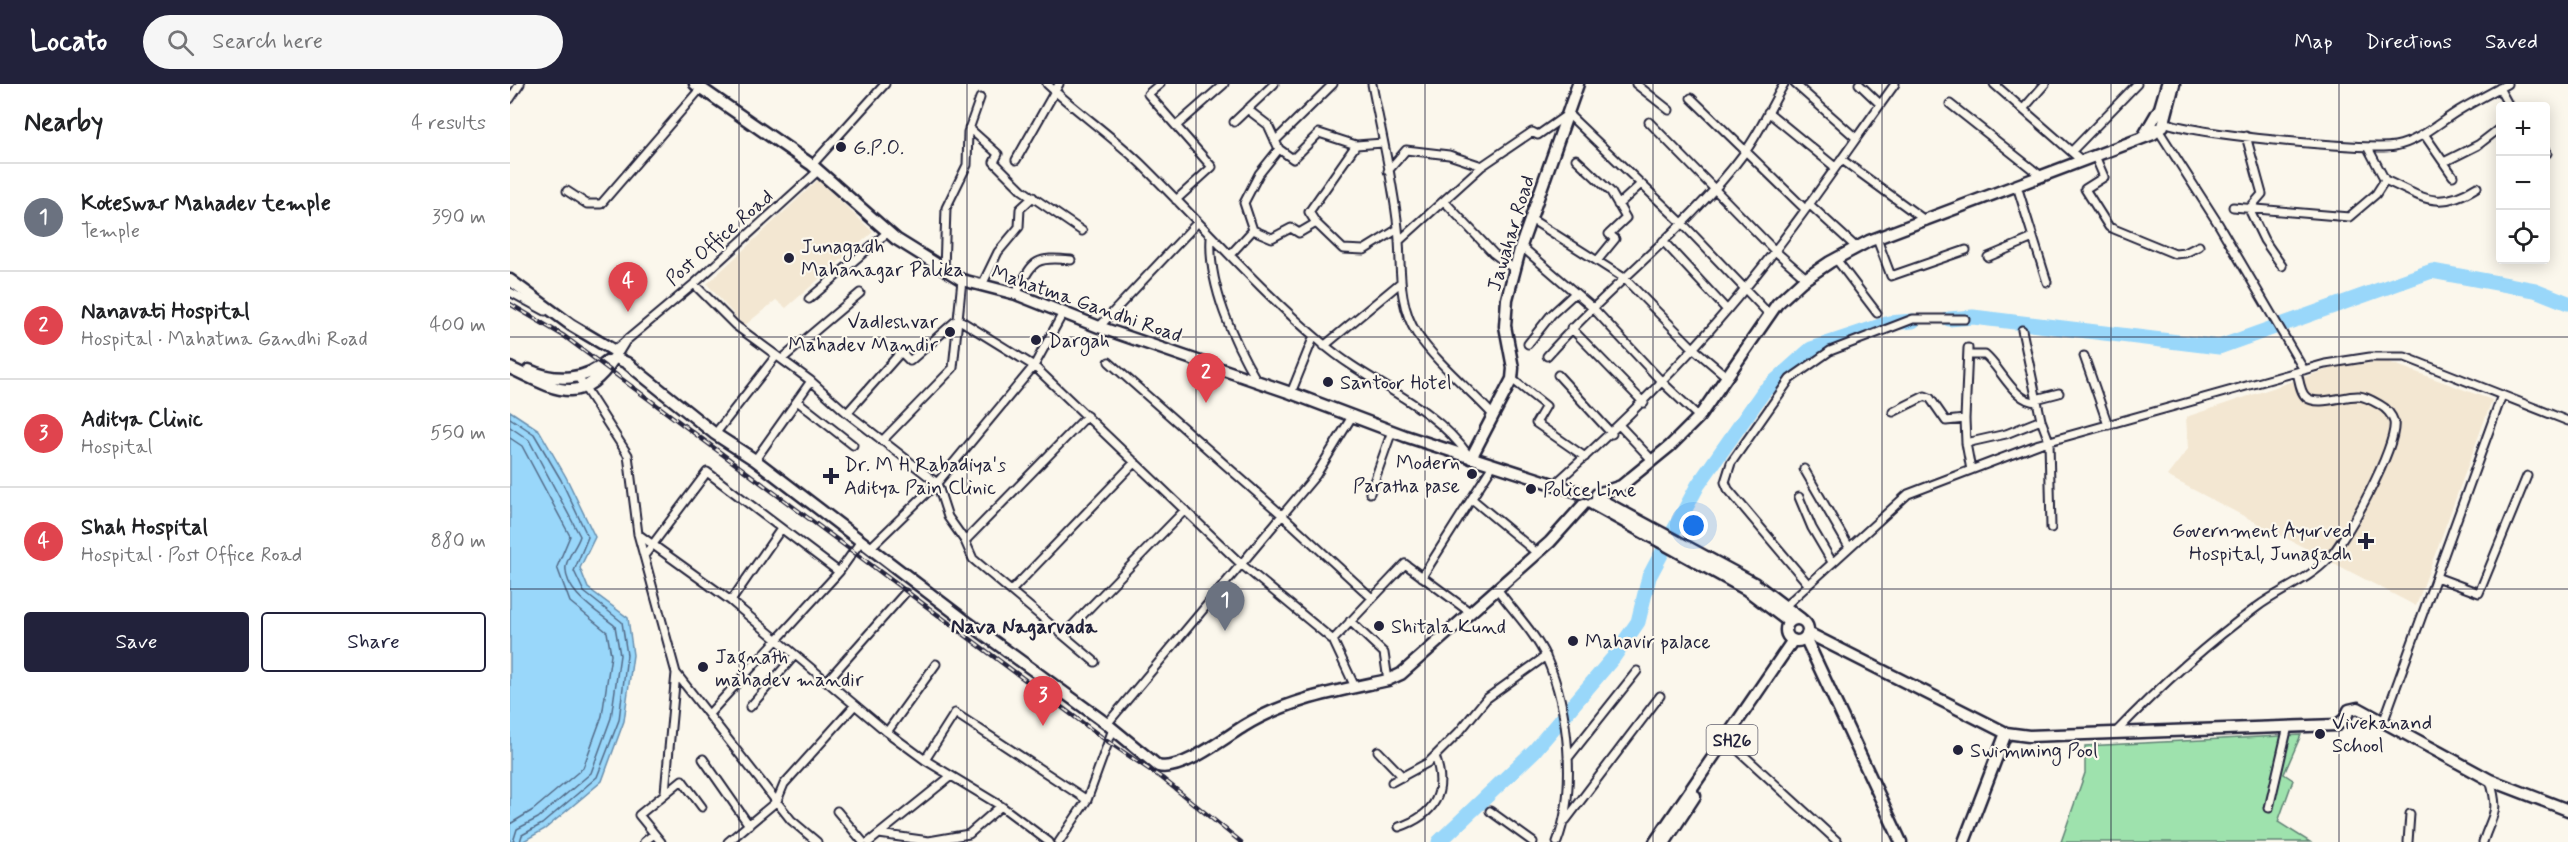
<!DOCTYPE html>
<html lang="en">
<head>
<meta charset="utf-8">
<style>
  body { margin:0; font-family:Mynerve,sans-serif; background:#f6f6f6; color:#202124 }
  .controls { position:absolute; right:18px; top:18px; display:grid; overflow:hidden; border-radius:6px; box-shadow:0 3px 15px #0003 }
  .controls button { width:54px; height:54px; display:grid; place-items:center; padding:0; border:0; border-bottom:2px solid #e0e0e0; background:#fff; color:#202124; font:30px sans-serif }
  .you { position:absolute; left:1184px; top:442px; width:21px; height:21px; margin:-15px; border:4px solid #fff; border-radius:50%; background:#1a73e8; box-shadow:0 0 0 9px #1a73e833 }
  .badge { display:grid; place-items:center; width:39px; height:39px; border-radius:50%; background:#22223b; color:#fff; font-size:20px; font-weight:700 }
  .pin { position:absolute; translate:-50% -50px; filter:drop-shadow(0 2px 3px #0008) }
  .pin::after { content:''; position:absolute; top:32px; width:21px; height:18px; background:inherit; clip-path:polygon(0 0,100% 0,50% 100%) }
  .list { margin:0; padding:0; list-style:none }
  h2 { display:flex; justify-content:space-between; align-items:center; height:78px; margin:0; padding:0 24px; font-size:26px }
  h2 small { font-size:20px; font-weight:400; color:#757577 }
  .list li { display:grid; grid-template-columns:39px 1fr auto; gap:18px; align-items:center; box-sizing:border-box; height:108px; padding:0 24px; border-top:2px solid #e0e0e0 }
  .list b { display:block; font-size:22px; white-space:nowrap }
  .list p { margin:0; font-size:20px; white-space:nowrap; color:#757577 }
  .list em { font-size:20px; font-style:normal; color:#757577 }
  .actions { display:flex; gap:12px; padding:18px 24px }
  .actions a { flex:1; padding:14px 0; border:2px solid #22223b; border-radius:6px; text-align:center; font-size:21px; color:#22223b }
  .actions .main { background:#22223b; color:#fff }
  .icon { flex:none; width:33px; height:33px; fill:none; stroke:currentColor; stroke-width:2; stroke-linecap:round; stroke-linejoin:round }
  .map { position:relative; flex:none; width:2058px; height:758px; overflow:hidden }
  header { display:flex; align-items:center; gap:36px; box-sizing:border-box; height:84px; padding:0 30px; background:#22223b; color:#fff }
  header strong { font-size:28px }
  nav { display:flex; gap:33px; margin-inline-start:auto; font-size:21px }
  .search { width:420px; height:54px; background:#f6f6f6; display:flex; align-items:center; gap:15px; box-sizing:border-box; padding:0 21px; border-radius:33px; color:#757577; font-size:22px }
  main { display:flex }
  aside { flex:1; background:#fff }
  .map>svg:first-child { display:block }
</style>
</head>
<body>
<header>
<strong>Locato</strong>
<div class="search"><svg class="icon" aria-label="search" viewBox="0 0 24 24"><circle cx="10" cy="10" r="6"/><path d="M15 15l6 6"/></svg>Search here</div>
<nav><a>Map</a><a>Directions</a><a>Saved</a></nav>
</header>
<main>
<aside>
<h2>Nearby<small>4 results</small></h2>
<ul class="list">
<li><span class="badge" style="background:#6b7280">1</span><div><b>Koteswar Mahadev temple</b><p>Temple</p></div><em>390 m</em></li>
<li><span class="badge" style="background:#e0444e">2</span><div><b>Nanavati Hospital</b><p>Hospital · Mahatma Gandhi Road</p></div><em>400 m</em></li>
<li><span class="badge" style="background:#e0444e">3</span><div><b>Aditya Clinic</b><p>Hospital</p></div><em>550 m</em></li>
<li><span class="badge" style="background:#e0444e">4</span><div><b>Shah Hospital</b><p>Hospital · Post Office Road</p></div><em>880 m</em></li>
</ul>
<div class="actions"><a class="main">Save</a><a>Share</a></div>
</aside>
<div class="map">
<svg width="2058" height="758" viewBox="0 0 2058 758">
  <rect width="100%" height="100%" fill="#fbf7ec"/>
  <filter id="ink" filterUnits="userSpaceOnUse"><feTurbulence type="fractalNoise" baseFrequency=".0167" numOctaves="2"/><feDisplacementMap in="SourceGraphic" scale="12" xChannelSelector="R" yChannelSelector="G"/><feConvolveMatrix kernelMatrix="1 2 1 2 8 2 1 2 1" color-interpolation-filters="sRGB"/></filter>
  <g filter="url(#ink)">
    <path fill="#f3e7d2" d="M308 96 363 148 276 224 266 216 234 242 197 200Z
      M1876 277 1982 316 1906 522 1657 392 1678 365 1676 333 1825 283Z"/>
    <path fill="#9ee2ad" stroke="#608274" stroke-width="1.5" d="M1791 651 1774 690 1783 696 1768 738 1800 758H1551L1575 689V662Z"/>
    <path fill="#99d7fa" stroke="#698fae" stroke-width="1.5" d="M0 327 29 346 56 393 85 453 70 484 78 504 118 534 123 571 114 637 92 697 35 745 12 758H0Z"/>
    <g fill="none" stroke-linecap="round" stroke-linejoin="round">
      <path stroke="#526a87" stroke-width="1.5" d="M0 334 24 350 51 396 78 453 64 487 74 508 112 538 117 571 109 636 87 693 32 740 12 751 10 758
        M0 343 19 356 70 452C67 462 58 471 56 482 53 508 88 528 105 542L110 571 101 634 81 689 28 734 7 745 3 758
        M0 354 12 362 60 452 47 483 60 518 97 548 101 571 92 632 73 684 23 726 0 740"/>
      <path stroke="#99d7fa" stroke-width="15" d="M1439 235 1463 233 1709 263 1922 187 2025 206 2058 219
        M929 758 1024 667 1103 574 1128 538 1139 493 1188 401 1254 307 1301 265 1379 239 1403 237"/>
      <g stroke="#22223b" stroke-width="11">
        <path id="street" d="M537 0C567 28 601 51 631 80 691 139 747 204 812 259 860 301 920 317 959 372
          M650 0 638 10 702 83 666 116
          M862 0C871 48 883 96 888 144 892 179 886 218 907 250 927 279 958 304 982 330
          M1126 0 1159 26
          M1285 0 1346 54
          M1349 0 1370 20
          M1484 0 1572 77
          M1989 4 1999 22
          M1181 14 1295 125
          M0 15 10 0
          M1440 20 1531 92
          M1514 24 1535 0
          M737 25 758 41 769 65 749 90 734 119 743 146
          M1258 28 1325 83
          M1653 37C1675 50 1857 67 1885 62 1911 57 1930 37 1953 24 1967 16 1982 8 1997 0
          M724 38 764 0
          M1139 38 1264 166 1296 194
          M666 42 714 0
          M459 44 488 70 484 78 512 106 572 147
          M1647 44 1709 141 1794 286
          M1914 50 1943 92
          M1736 52 1752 110 1739 125 1754 156 1772 182
          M765 57 823 0
          M769 65 783 75 809 49 846 61
          M1562 67 1627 0
          M2036 67 2037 69
          M1585 72 1594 93 1575 105 1599 143 1665 170 1675 169 1689 162
          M1066 75 1101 108 1116 134 1099 150 1105 155 1087 177
          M1331 75 1416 137
          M506 76 549 0
          M1934 78 1968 61 1990 44
          M302 81 375 0
          M878 87 896 66 939 71 972 82
          M1875 96C1913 113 1927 128 1967 103
          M1507 102 1537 198
          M57 107 77 120H91L191 4
          M934 117 983 169 1004 185
          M1299 120 1347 164
          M1108 121 1131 100
          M1723 123 1839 133 1866 110 1875 96 1858 64
          M1021 135 1114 194 1183 264 1216 292
          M806 139 799 128 846 61 873 59
          M701 154C698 200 723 257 747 297
          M1367 155 1381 192 1456 166
          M889 157 972 82 1022 48 1028 51 1058 30 1172 139 1259 230
          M1153 157 1217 226
          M1011 162 1083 224 1152 298 1189 333
          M720 171 743 146 762 154 781 144 789 149 806 139 833 165 854 166 888 145
          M1478 173 1523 154
          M1326 175 1367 229
          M434 187 436 124 457 81 458 48 470 14
          M184 200 225 241 301 297 337 329 427 399 438 433 455 457 463 475 585 578
          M472 201 488 168 509 143 510 125 523 113
          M0 208 35 227
          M506 210C523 178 522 172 561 176
          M299 215 378 148
          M589 243 687 139
          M1061 244 1134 319
          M1512 246 1531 336 1539 357 1541 444
          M1018 260 1041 231 1065 209
          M814 262 890 199
          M1458 264 1455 335 1456 359 1461 386
          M105 266 184 200 308 87
          M109 268 117 255
          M1458 271H1475C1491 284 1504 318 1527 318
          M1037 272C1099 201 1179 144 1235 68 1250 48 1261 22 1274 0
          M1574 272 1598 341
          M272 275 350 209
          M599 278 772 431 862 514
          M1048 291 1102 350
          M68 293 118 371 128 450 166 589 155 708
          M1002 295 1036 322 1026 339 1075 373
          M781 309 804 252
          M1526 315 1549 309
          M287 317 343 361
          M1383 328 1415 312 1420 314 1436 337 1455 335
          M337 329 391 268 400 277 448 235 524 282 731 480 823 556 845 603
          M1110 342 1143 377
          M205 350 266 272
          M372 357 443 284 452 196
          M1456 359 1496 350 1531 336
          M245 376 301 297
          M1294 385 1339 463
          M1045 400C1106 345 1164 289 1217 226 1278 155 1330 76 1385 0
          M860 409 882 347
          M1289 413 1302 444 1322 478
          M962 415 1027 469
          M128 450 221 517 377 648 415 676 491 722 539 758
          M455 457 577 332
          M360 464 427 399 524 282 553 229
          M134 472 197 388 329 488
          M912 493 983 381
          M1926 493 1969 509 2017 392
          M1298 500 1218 405 1215 398 1221 379 1280 295 1320 267 1403 235H1455
          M988 506C1003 527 1025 549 1036 573 1059 624 1067 706 1047 758
          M501 507 625 378
          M221 517 271 445
          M1274 523 1398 410 1529 360 1815 280 1860 273H1895L2058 337
          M840 537 874 569 878 596
          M553 551 675 426
          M823 556 895 480 961 529
          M166 589 281 736 307 758
          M317 597 395 509
          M240 623 285 571
          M199 630 329 488 351 457
          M1873 639 1992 311
          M597 640 806 391 843 331
          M377 648 426 580
          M1605 649C1649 603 1695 561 1747 523 1770 506 1798 496 1818 475 1836 457 1888 361 1884 338 1882 331 1876 324 1870 321 1863 317 1857 313 1849 312 1834 311 1808 323 1796 313 1790 308 1789 295 1787 288
          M1216 655 1328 758
          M868 667 893 693
          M1058 674 1127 587
          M193 675 239 741
          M415 676 445 629 577 716
          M882 698 919 678 949 648 976 615 1036 572
          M1759 724 1778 642
          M327 727 353 758
          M980 727 1023 758
          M1056 736 1150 612
          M889 743C925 731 938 708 925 672
          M369 750 419 757 459 750 491 722
          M134 758 144 750
          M151 758 129 731 172 696 192 723
          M218 758 267 717 274 700 345 621
          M359 758 441 692
          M549 758 577 716 603 645
          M1898 758 1900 730
          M1973 758C1983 727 1990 731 1980 696"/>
      </g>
      <g stroke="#22223b" stroke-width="15">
        <path id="secondary" d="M185 0 302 81 386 155 452 196 506 210 589 243 781 309 895 352 1071 409
          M1633 53 1650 24 1657 0
          M0 196 61 241 103 266
          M106 274 117 279 205 350 245 376 453 535 597 640 648 682C671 688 713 655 734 642 778 615 828 607 878 596L891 590 1040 458 1074 420
          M0 284C46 306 72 324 104 274
          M19 286C45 298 76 297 97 277
          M961 374 1002 295 1003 284 995 242 997 215 1011 162 1068 0
          M1087 410 1111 402 1160 362 1189 333 1267 220 1292 197 1320 178 1359 157 1643 50 1653 42 1664 0
          M1087 414 1244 499 1291 535
          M1082 420 1237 506 1279 538
          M1298 549 1496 649 1519 652 1827 641 1835 635 1839 626 1848 624 1980 696 2058 726
          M1454 758 1496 649"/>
      </g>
      <g stroke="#22223b" stroke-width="15">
        <path id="primary" d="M1276 546a11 11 0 1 1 22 0a11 11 0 1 1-22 0Z
          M1295 553 1391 758
          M1145 758 1283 556
          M1155 758 1185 712"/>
      </g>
      <use href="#street" stroke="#fbf7ec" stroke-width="7"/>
      <use href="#secondary" stroke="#fbf7ec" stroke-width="10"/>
      <use href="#primary" stroke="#fbf7ec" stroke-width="10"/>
      <g stroke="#22223b" stroke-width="4.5">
        <path id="rail" d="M0 220 54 252 597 657 652 694 731 758"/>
      </g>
      <use href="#rail" stroke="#fbf7ec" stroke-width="2" stroke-dasharray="7" stroke-linecap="butt"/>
    </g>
  </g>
  <path fill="none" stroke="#22223b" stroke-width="1.5" stroke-opacity="0.55" d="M229 0V758M457 0V758M686 0V758M915 0V758M1143 0V758M1372 0V758M1601 0V758M1829 0V758M0 253H2058M0 505H2058"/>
  <g fill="#22223b" stroke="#fbf7ec" stroke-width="2">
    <circle cx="331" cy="63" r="6"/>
    <circle cx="279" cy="174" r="6"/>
    <circle cx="440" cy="248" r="6"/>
    <circle cx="526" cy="256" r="6"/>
    <circle cx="818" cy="298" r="6"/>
    <circle cx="962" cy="390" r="6"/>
    <path d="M318 383h6v6h6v6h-6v6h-6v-6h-6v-6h6z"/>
    <circle cx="1021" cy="405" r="6"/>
    <path d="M1853 448h6v6h6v6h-6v6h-6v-6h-6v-6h6z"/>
    <circle cx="869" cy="542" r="6"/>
    <circle cx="1063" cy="557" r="6"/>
    <circle cx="193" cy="583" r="6"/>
    <circle cx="1810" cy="650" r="6"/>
    <circle cx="1448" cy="666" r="6"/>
  </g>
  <g text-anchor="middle" stroke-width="4.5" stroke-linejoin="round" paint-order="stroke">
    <rect fill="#fbf7ec" stroke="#636270" stroke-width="1.5" x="1196.5" y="641" width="51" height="30" rx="4.5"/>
    <g font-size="18" font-weight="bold" fill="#22223b">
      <text x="1222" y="662">SH26</text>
    </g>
    <g font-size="20" fill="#22223b" stroke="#fbf7ec" text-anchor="start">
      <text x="343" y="70">G.P.O.</text>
      <text x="291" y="169">Junagadh<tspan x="291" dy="23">Mahanagar Palika</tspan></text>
      <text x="428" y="244" text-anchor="end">Vadleshvar<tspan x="428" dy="23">Mahadev Mandir</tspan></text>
      <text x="538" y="263">Dargah</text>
      <text x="830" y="305">Santoor Hotel</text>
      <text x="950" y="385" text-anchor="end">Modern<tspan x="950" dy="23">Paratha pase</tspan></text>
      <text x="334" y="387">Dr. M H Rabadiya's<tspan x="334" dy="23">Aditya Pain Clinic</tspan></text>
      <text x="1033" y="412">Police Line</text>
      <text x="1842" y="453" text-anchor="end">Government Ayurved<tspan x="1842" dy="23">Hospital, Junagadh</tspan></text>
      <text x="881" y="549">Shitala Kund</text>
      <text x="1075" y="564">Mahavir palace</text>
      <text x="205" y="579">Jagnath<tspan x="205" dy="23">mahadev mandir</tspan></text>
      <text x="1822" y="645">Vivekanand<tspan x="1822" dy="23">School</tspan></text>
      <text x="1460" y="673">Swimming Pool</text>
    </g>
    <g font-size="20" fill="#22223b" stroke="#fbf7ec">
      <text transform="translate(1000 149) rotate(-73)" y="7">Jawahar Road</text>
      <text transform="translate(209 153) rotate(-41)" y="7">Post Office Road</text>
      <text transform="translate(577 219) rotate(19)" y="7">Mahatma Gandhi Road</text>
    </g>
    <g font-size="21" font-weight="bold" fill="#22223b" stroke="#fbf7ec">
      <text x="514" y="549">Nava Nagarvada</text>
    </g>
  </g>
</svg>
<div class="controls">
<button>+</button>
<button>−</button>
<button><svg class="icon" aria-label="locate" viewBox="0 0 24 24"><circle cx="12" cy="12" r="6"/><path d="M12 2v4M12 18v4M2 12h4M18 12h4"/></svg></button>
</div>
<div class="you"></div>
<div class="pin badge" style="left:715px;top:547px;background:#6b7280">1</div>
<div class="pin badge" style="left:696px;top:319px;background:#e0444e">2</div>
<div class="pin badge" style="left:533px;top:642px;background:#e0444e">3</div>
<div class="pin badge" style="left:118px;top:228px;background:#e0444e">4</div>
</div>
</main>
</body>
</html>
